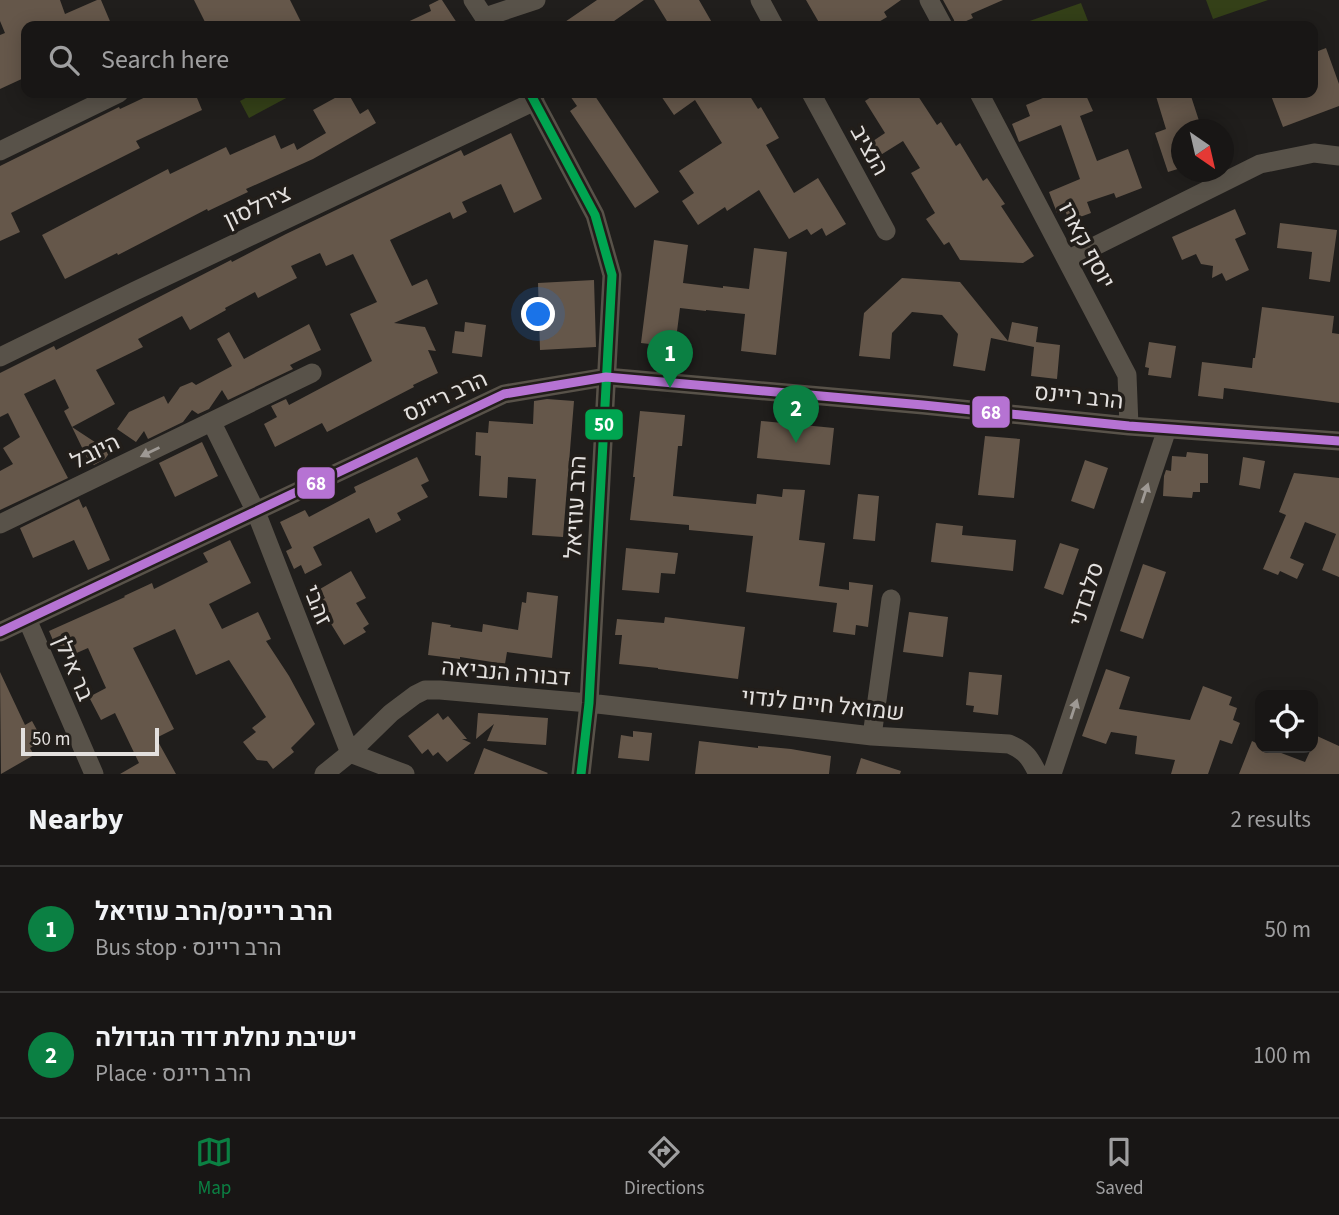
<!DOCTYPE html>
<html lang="en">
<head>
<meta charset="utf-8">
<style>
  body { margin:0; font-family:"Source Sans 3",Heebo,sans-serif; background:#252322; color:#f1f3f6 }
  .controls { position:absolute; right:21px; bottom:21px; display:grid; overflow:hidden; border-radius:14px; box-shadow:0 4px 18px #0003 }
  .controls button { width:63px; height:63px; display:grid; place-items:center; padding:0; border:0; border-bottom:2px solid #363534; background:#181615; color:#f1f3f6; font:35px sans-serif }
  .compass { position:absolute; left:1171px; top:119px; width:63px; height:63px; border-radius:50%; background:#181615; box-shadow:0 4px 18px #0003; rotate:146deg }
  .scale { position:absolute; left:21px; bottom:18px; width:138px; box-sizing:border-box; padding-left:7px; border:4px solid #e3e0de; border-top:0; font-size:19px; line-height:24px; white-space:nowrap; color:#e3e0de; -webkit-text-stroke:5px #221e1a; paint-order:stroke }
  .you { position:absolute; left:539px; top:315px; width:24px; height:24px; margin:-18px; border:5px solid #fff; border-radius:50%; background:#1a73e8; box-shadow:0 0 0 10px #1a73e833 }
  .badge { display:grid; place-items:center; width:46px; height:46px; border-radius:50%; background:#0b8043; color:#fff; font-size:23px; font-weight:700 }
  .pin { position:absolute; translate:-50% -58px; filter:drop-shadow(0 2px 4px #0008) }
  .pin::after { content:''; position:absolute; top:37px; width:24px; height:21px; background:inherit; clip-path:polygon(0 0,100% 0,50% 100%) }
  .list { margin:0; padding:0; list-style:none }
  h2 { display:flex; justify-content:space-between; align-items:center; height:91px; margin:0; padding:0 28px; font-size:30px }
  h2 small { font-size:23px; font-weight:400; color:#9f9fa0 }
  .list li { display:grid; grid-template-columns:46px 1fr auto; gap:21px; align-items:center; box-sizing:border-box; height:126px; padding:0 28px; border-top:2px solid #363534 }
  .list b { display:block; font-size:26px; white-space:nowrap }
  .list p { margin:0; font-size:23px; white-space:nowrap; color:#9f9fa0 }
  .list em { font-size:23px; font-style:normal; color:#9f9fa0 }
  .icon { flex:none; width:38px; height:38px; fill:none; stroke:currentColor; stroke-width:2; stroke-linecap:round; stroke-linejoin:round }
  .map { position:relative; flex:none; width:1339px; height:774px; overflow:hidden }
  .search { position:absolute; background:#181615; box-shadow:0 4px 18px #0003; left:21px; right:21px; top:21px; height:77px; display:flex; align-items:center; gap:18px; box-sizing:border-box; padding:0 24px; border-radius:14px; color:#9f9fa0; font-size:26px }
  .sheet { height:343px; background:#181615 }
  nav { display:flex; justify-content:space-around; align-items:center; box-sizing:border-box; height:98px; border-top:2px solid #363534; background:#181615; font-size:19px; color:#9f9fa0 }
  nav a { display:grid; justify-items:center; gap:4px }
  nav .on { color:#0b8043 }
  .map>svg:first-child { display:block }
</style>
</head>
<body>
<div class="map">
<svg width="1339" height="774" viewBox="0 0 1339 774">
  <rect width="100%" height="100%" fill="#201e1c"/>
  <path fill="#344018" d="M1206 0H1268L1213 19Z
    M1081 3 1090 26H1015Z
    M255 93H289L290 96 249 118 240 101Z"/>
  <path fill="#65574a" d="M0 0H60L65 14 97 0H101L112 26H26V77L0 89V35L5 33 0 21Z
    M194 0H290L303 26H207Z
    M439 0H442L459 26H399L431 11 429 5Z
    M597 0H644L607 26H559Z
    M654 0H699L714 26H670Z
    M806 0H901L884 12 887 17 872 26H821Z
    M943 0H1003L971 14 973 18 955 26 954 20Z
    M1326 48 1339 84V106L1283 127 1270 93H1313V53Z
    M154 93H195L202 110 136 141 140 148 11 213 20 232 0 241V166L119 107 120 109Z
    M344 93H348L360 114 368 109 376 123 313 159 246 189 248 192 208 211 207 209 118 255 117 253 65 279 42 235 168 169 170 174 226 147 230 155 275 135 281 149 294 143 297 150 326 133 313 110Z
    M568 93H593L659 192 635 208 570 111 577 106Z
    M659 93H748L758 109 761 107 779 138 766 145 794 193 818 178 846 224 826 236 822 228 811 235 807 229 789 239 759 190 727 211 725 207 698 225 682 201 694 193 679 171 722 143 695 100 674 115Z
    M877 93H916L937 125 941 122 956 146 960 143 983 181 987 178 1005 204 1001 206 1034 256 1023 263 960 260 949 242 944 245 926 219 935 213 911 173 920 168 903 141 879 156 870 143 885 133 865 101Z
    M1055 93H1085L1093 111 1080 116 1097 161 1128 149 1142 188 1116 198 1114 193 1087 202 1091 213 1069 221 1065 210 1057 213 1049 192 1080 179 1061 125 1019 142 1012 124 1030 116 1026 105Z
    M1155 93H1190L1202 130H1181V168L1168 172 1155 133 1166 129Z
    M511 133 542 199 514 213 501 184 462 202 467 212 453 219 450 212 390 240 412 286 427 279 438 304 394 323 425 327 436 351 428 350 438 373 413 385 414 387 327 432 322 423 275 447 264 424 277 417 271 406 286 399 289 405 372 361 350 314 377 302 353 254 326 266 320 253 291 266 297 278 258 298 255 292 225 308 226 310 190 330 182 316 138 339 143 347 96 370 115 404 72 427 64 411 69 408 55 379 24 394 68 478 0 510V471L13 464 3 448 20 437 8 413 0 417V373L54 346 56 350 231 260 232 262 286 234 461 150 464 156Z
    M1235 209 1246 234 1235 239 1249 270 1226 281 1222 273 1212 278 1213 266 1201 264 1196 254 1182 260 1172 237Z
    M1280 223 1337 230 1330 282 1309 279 1312 252 1277 248Z
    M654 240 688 245 683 283 723 288V286L749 289 754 248 787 252 776 355 741 351 745 314 706 310V311L680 308 675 347 641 343Z
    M902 278 960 282 1008 341 1012 322 1038 327 1036 342 1060 345 1057 379 1031 376 1034 347 991 338 985 371 953 366 958 334 942 315 912 312 892 333 890 359 859 356 864 313Z
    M594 280 596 347 540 350 538 283Z
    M1262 307 1334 316 1332 333 1339 334V403L1224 388 1223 399 1198 396 1202 362 1252 368 1253 358H1255Z
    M465 322 486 325 482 357 452 353 455 331 464 332Z
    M309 324 321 350 290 365 293 369 228 400 222 390 209 409 198 414 192 410 183 422 148 439 144 431 136 442 117 429 129 412 164 396 168 404 180 387 192 382 196 385 232 366 217 339 229 332 244 359Z
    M1149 342 1176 346 1171 378 1148 375 1149 368 1145 367Z
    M547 399 574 401 563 537 532 535 536 479 508 477 507 498 479 496 481 456 475 455 476 432 488 433 489 421 533 424 534 401Z
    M640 411 685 415 682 446H678L673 496 756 504 757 494 782 497 783 489 805 490 799 540 825 543 819 586 849 590V582L873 585 868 627 856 625 855 635 833 632 837 603 746 592 753 536 689 530V525L630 520 635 477H633Z
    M761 421 834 428 830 465 757 458Z
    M72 427 110 452 105 459 94 465 89 462Z
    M985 436 1020 439 1014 498 978 495Z
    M202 442 218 476 175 497 159 463Z
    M1187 452 1208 454V483H1200V492H1193L1192 498 1163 496 1164 476 1166 470 1171 471 1172 456 1186 457Z
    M417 457 429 481 421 485 428 497 397 513 401 520 376 533 369 518 313 547 322 565 305 574 301 565 294 569 286 551 292 548 280 522 305 510 309 517 356 492 354 487Z
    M1243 457 1265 461 1260 489 1239 485Z
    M1085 460 1108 468 1094 509 1071 501Z
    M1294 473 1339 478V577L1322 570 1336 534 1305 522 1290 558 1304 564 1297 579 1280 571 1278 575 1263 569 1286 515 1279 512Z
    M858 494 879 496 875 541 853 539Z
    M79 499 83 508 86 506 110 560 88 570 74 540 33 558 20 528Z
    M936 523 963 526 962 535 1016 540 1013 571 931 562Z
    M230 540 251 583 209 604 222 629 258 612 271 639 266 641 289 676 315 724 291 748 294 752 273 769 267 761 257 760 243 742 256 732 252 728 266 717 229 660 196 675 175 629 133 648 174 729 156 738 176 774H120L139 763 115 713 101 720 89 697 106 688 88 648 72 655 68 648 58 652 49 631 125 597 124 596 152 583 154 589 208 562 203 553Z
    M1060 543 1079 549 1063 595 1044 588Z
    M626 548 678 553 675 574 661 573 659 593 622 590Z
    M1143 564 1166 572 1143 639 1120 631Z
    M351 571 366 598 356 603 369 624 363 628 366 632 344 645 328 619 322 622 312 605 325 598 320 589Z
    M527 592 558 596 552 658 507 652 505 664 460 657V659L428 655 432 622 451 625 450 627 482 632 483 624 518 630 522 602 526 603Z
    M909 612 948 617 943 657 903 652Z
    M665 617 745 627 738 679 658 669V668L619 664 622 635H615L617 619 664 623Z
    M1106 669 1130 677 1119 709 1190 720 1203 686 1232 697 1229 705 1237 708 1233 720 1240 723 1232 744 1220 740 1208 774H1171L1175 760 1135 754 1137 736 1111 732 1106 744 1082 736Z
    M0 672 25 725 32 721 43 741 30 748 34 755 1 774Z
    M969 672 1002 675 998 715 973 712 974 706 966 705Z
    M438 713 443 720 448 716 467 739H462L471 743 447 762 438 752 433 756 428 749 422 754 408 736Z
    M478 713 548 718 546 745 487 741 494 724 476 739Z
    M633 731 652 733 649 761 618 758 621 735 633 737Z
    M1317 736 1339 746V774H1239L1252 741 1260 745V748H1268L1305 762Z
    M699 741 758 748V746L791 749 831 756 829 774H695Z
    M484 748 548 773 547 774H474Z
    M861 758 901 771 900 774H856Z"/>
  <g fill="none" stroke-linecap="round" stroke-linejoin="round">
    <path stroke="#585249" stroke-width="19" d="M473 0 490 26
      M760 0 774 26
      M929 0 943 26
      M485 17 536 0
      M530 93 595 215 612 275 589 703 581 774
      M811 93 886 231
      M979 93 1127 375 1129 426
      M0 151 119 93
      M1067 260 1260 164 1314 153 1339 156
      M0 357 135 291 535 101
      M212 423 256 512 350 753 405 774
      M0 524 312 373
      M27 619 94 774
      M0 632 504 394 606 377 923 405 1129 426 1339 441
      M872 736 891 599
      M324 774 350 753 391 713 415 695 425 690H440L589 703 872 736 1009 744C1026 751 1030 758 1038 774
      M1052 774 1167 429"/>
    <g stroke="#221e1a" stroke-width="14">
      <path id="bus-1" d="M530 93 595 215 612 275 589 703 581 774"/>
    </g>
    <g stroke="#221e1a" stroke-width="14">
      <path id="bus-2" d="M0 632 504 394 606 377 923 405 1129 426 1339 441"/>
    </g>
    <use href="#bus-1" stroke="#00a651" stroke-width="9"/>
    <use href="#bus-2" stroke="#b673d3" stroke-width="9"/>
  </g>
  <defs><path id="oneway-solid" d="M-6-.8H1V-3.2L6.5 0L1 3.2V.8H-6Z" transform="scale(1.75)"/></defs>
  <g fill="#9e9994">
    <use href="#oneway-solid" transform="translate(150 452) rotate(154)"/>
    <use href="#oneway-solid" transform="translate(1145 493) rotate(-72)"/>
    <use href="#oneway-solid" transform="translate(1074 709) rotate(-72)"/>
  </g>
  <g text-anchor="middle" stroke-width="7" stroke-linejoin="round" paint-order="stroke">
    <g font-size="23" fill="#e3e0de" stroke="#221e1a">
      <text transform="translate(870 150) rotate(61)" y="8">הנציב</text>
      <text transform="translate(257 206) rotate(-25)" y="8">צירלסון</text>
      <text transform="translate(1087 245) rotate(62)" y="8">יוסף קארו</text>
      <text transform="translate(445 396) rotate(-25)" y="8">הרב ריינס</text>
      <text transform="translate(1079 396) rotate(6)" y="8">הרב ריינס</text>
      <text transform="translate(95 451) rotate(-26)" y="8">היובל</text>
      <text transform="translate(575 507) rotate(-87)" y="8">הרב עוזיאל</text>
      <text transform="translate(1086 594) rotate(-72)" y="8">סלבדני</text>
      <text transform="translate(318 605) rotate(69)" y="8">זהבי</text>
      <text transform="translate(74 668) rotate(67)" y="8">בר אילן</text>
      <text transform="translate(506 672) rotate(5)" y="8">דבורה הנביאה</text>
      <text transform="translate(823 704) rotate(6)" y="8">שמואל חיים לנדוי</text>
    </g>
  </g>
  <g stroke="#221e1a" stroke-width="2.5">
    <rect x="971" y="395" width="40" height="34" rx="7" fill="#b673d3"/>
    <rect x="584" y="408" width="40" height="33" rx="7" fill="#00a651"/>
    <rect x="296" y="466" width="40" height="34" rx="7" fill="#b673d3"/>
  </g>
  <g font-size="19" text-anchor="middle" font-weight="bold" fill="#fff">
    <text x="991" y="419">68</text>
    <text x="604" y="431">50</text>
    <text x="316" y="490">68</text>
  </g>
</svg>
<div class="controls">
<button><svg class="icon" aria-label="locate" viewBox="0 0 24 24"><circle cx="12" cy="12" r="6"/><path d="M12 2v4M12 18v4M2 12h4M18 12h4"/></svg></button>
</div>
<svg class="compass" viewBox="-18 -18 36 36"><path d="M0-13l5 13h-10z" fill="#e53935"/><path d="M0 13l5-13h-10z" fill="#9f9fa0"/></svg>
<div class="scale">50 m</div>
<div class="you"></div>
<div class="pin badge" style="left:670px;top:388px">1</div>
<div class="pin badge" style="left:796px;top:443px">2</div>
<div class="search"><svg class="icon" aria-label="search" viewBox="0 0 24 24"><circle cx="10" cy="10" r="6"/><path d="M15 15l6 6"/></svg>Search here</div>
</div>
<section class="sheet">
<h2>Nearby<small>2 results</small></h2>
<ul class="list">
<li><span class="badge">1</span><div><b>הרב ריינס/הרב עוזיאל</b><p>Bus stop · הרב ריינס</p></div><em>50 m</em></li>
<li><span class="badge">2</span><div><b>ישיבת נחלת דוד הגדולה</b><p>Place · הרב ריינס</p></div><em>100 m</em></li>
</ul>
</section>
<nav>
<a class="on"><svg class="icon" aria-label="map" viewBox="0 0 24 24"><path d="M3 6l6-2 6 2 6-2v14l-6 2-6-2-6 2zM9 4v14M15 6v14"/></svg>Map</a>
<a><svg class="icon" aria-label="directions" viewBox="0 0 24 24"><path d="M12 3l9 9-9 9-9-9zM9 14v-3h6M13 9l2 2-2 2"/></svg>Directions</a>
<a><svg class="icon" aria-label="saved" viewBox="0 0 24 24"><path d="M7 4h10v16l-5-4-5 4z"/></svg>Saved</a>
</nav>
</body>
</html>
